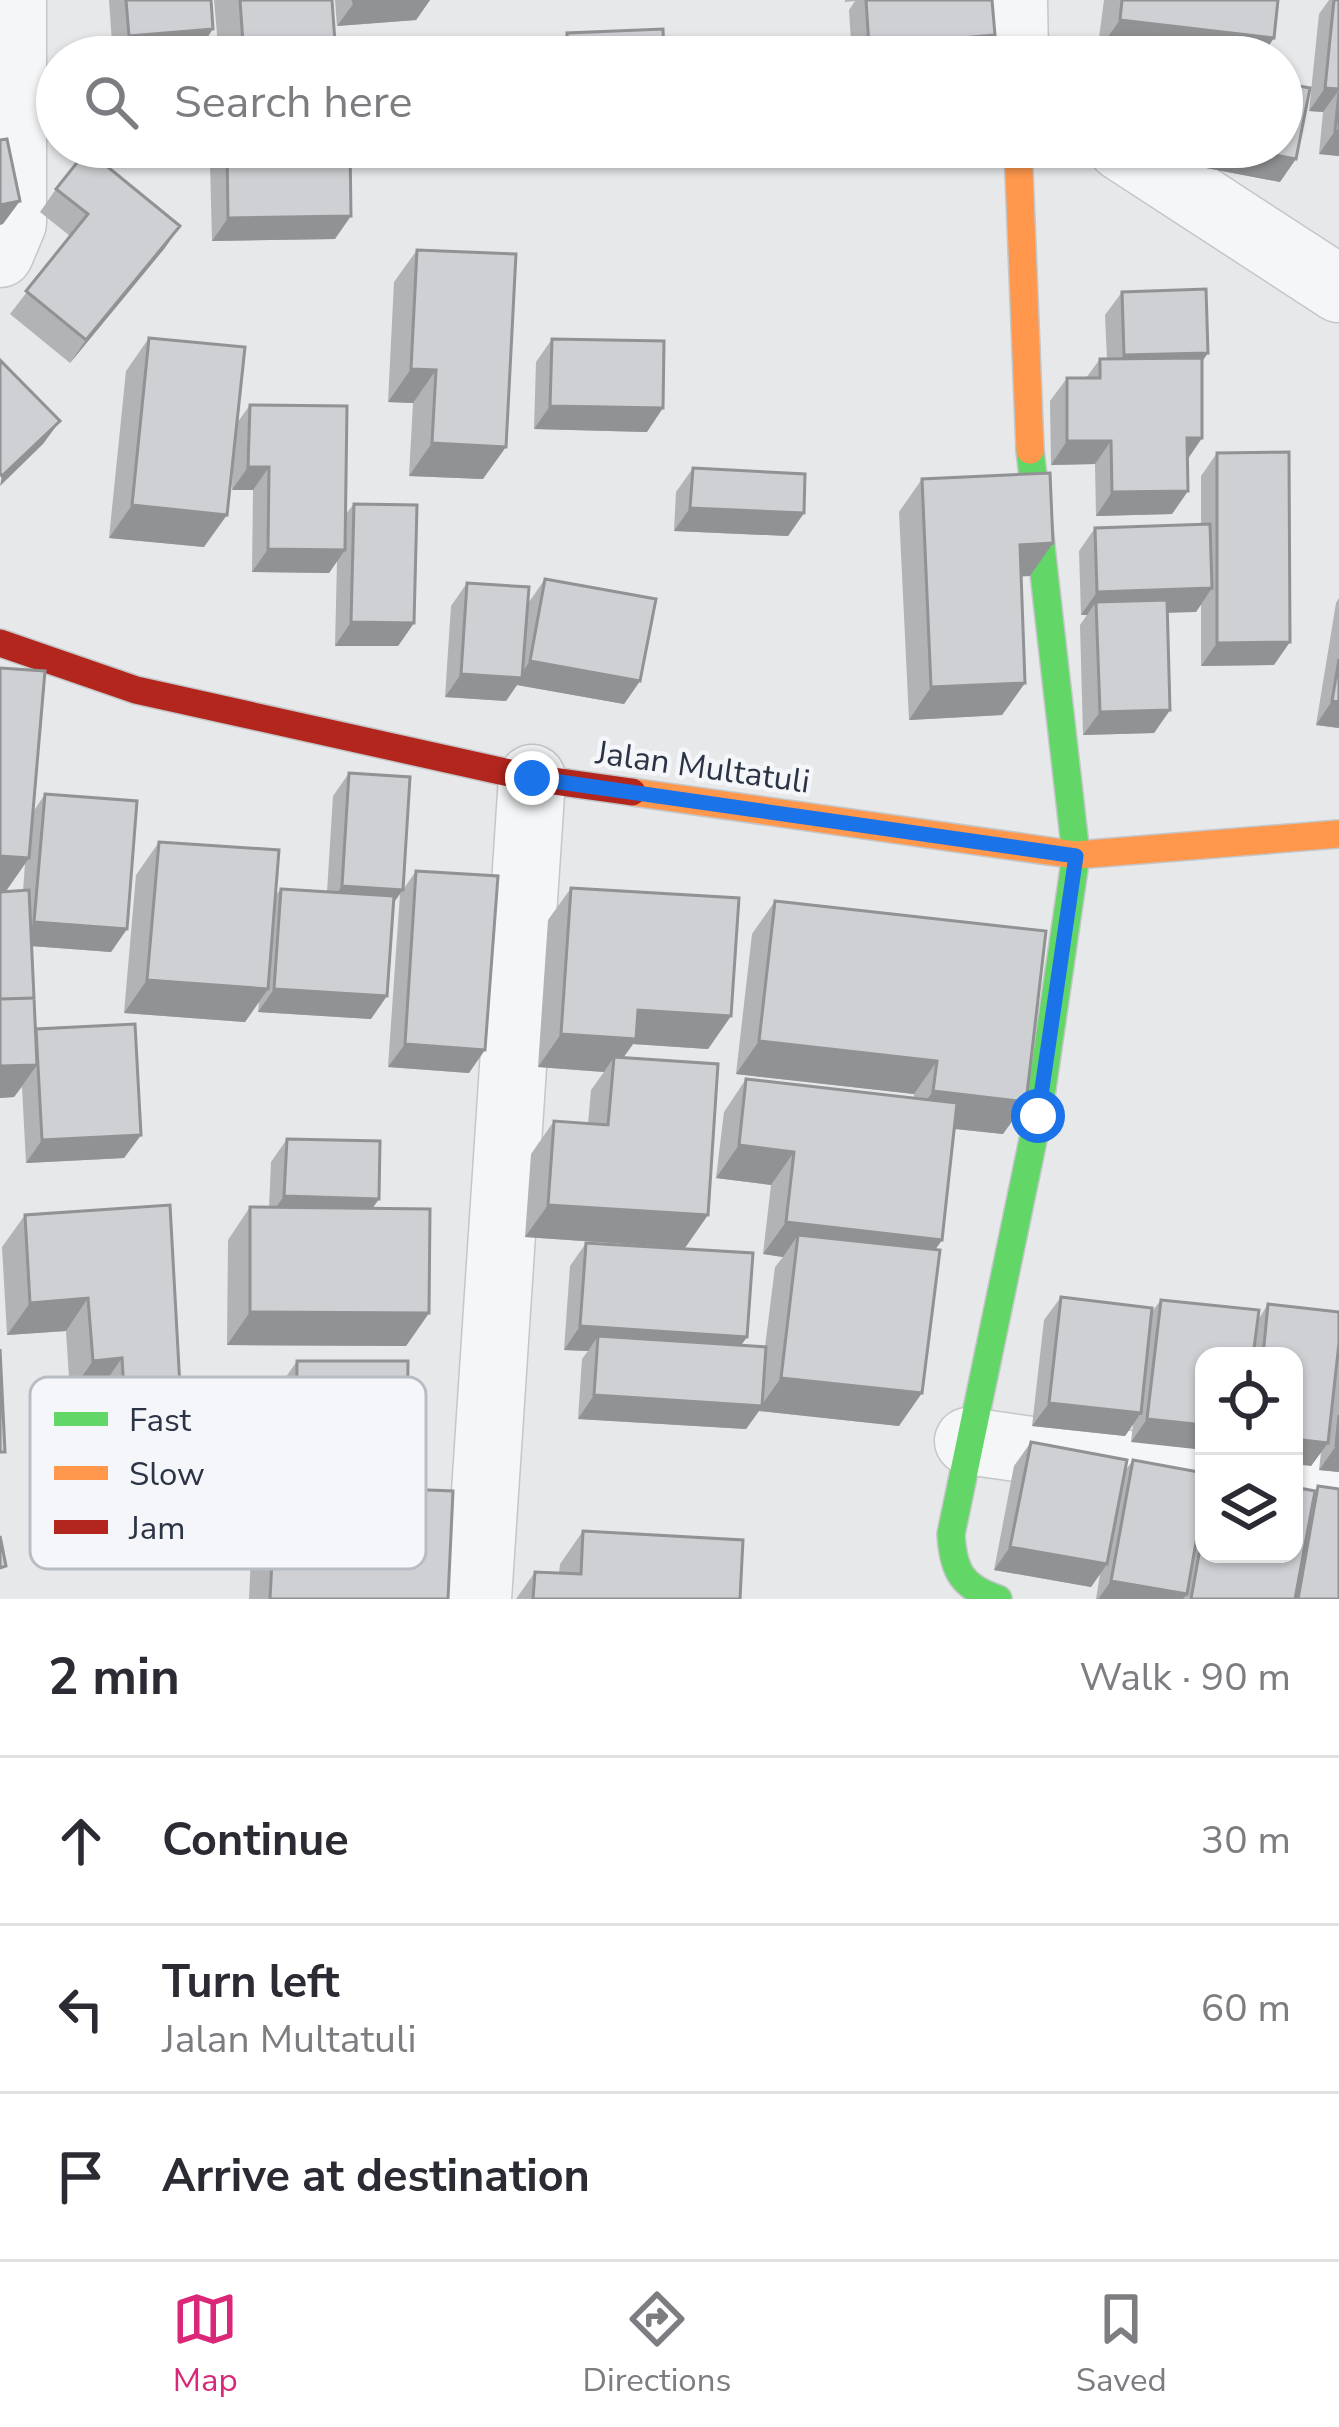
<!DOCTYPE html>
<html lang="en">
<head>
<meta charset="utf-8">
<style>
  body { margin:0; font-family:"Nunito Sans",sans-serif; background:#f2f2f3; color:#2b2b33 }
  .controls { position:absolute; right:36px; bottom:36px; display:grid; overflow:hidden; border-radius:24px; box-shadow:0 3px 9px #0004 }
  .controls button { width:108px; height:108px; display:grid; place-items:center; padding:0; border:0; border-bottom:3px solid #e1e1e2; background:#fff; color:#2b2b33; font:60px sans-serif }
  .stop { position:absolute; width:36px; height:36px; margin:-27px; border:9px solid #1a73e8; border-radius:50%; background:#fff }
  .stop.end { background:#1a73e8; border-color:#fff; box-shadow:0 3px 12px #0008 }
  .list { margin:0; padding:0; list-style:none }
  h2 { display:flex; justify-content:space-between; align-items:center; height:156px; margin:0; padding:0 48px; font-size:51px }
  h2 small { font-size:39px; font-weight:400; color:#7c7c81 }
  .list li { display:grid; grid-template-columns:78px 1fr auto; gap:36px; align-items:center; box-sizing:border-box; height:168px; padding:0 48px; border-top:3px solid #e1e1e2 }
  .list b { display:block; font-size:45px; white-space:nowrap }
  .list p { margin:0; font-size:39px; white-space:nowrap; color:#7c7c81 }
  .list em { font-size:39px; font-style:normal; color:#7c7c81 }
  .icon { flex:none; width:66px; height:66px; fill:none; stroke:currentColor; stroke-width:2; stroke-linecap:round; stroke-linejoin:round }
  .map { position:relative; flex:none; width:1339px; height:1599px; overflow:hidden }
  .search { position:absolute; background:#fff; box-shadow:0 3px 9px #0004; left:36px; right:36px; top:36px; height:132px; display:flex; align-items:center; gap:30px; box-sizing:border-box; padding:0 42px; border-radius:66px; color:#7c7c81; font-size:45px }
  .sheet { height:660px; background:#fff }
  nav { display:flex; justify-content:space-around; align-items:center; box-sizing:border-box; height:168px; border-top:3px solid #e1e1e2; background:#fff; font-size:33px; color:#7c7c81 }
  nav a { display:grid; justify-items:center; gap:6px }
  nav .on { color:#db2777 }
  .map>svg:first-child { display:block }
</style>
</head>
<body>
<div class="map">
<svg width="1339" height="1599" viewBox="0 0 1339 1599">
  <rect width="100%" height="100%" fill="#e6e8ea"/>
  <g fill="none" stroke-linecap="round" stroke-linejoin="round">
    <g stroke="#c4c6c8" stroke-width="69">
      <path id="street" d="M1014 0 1015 57
        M1121 147 1339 289
        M0 254 13 223V0
        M968 1441 1204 1475
        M1294 1484 1339 1488
        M478 1599 532 778"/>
    </g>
    <g stroke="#c4c6c8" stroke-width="30">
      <path id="fast" d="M998 1599C962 1587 953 1571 951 1534L1038 1116 1076 855 1030 450"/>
    </g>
    <g stroke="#c4c6c8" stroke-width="30">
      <path id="slow" d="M1018 147 1030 450
        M632 792 1076 855 1339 834"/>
    </g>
    <g stroke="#c4c6c8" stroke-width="30">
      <path id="jam" d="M0 643 136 690 532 778 632 792"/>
    </g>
    <use href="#street" stroke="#f5f6f7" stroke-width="66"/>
    <use href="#fast" stroke="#63d668" stroke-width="27"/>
    <use href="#slow" stroke="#ff974d" stroke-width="27"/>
    <use href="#jam" stroke="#b3261e" stroke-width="27"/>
  </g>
  <path fill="#b1b3b5" d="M109 0H211L197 53 143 57H113Z
    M214 0H332L336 57H219Z
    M335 0H430L416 20 337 26Z
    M845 0H992L995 35 980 57H852L849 10 855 1 845 2Z
    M1104 0H1278L1274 38 1261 57H1135L1097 52Z
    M1329 0H1339V156L1319 154 1323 112 1309 111 1319 14Z
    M567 33 664 57H551Z
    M221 147H350L335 239 212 241 210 163Z
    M1205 147H1282L1280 182 1201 167Z
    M56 189 180 226 164 249 70 363 10 314 70 236 40 212Z
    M417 250 483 479 409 476 413 403 388 402 394 282Z
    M1122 292 1202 361V438L1188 459V491L1172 514 1096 516 1095 464 1051 465 1050 401 1067 378H1086L1100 359H1107L1105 315Z
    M149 338 237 423 250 405 345 515 354 504 414 623 398 646H335L337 561 329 573 252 572 253 490H232L233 459 204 547 109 538 126 371Z
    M552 339 647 432 534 429 536 362Z
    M1217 453 1274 665 1201 666V604L1196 612H1167L1170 710 1154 733 1083 735 1080 625 1087 615H1081L1079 551 1095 528 1201 524V476Z
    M693 468 804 513 788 536 674 531 676 492Z
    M922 479 1030 576H1021L1025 683 1002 715 909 720 899 512Z
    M545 579 640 681 624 704 517 685 506 701 445 697 451 606 467 583 529 602Z
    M1339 598V728L1316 725 1336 603Z
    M0 668 33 812 45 794 127 929 111 952 31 946 36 1030 141 1135 124 1158 26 1163 22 1087 14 1097 0 1098V892L23 891 25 864 6 891H0Z
    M349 773 394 903 371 1019 258 1012 259 1002 245 1022 124 1013 136 875 159 842 275 896 281 889 327 892 333 796Z
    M416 871 469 1073 388 1067 400 894Z
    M571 888 731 1016 708 1049 633 1044 623 1058 685 1248 525 1237 531 1154 554 1121 588 1124 591 1090 604 1072 538 1067 548 920Z
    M775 901 1046 931 1003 1134 954 1129 942 1240 935 1250 899 1426 759 1411 746 1429 578 1419 582 1359 588 1351 564 1350 570 1266 586 1243 742 1345 765 1347 775 1267 783 1257 763 1254 771 1185 716 1178 724 1112 746 1079 914 1098V1094L736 1074 752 934Z
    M287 1139 379 1199 372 1208 429 1313 406 1346 227 1345 228 1240 250 1207 269 1208 271 1162Z
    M170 1205 158 1438 103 1441 99 1391 70 1393 66 1331 7 1335 2 1247 25 1215Z
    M1061 1297 1151 1313 1161 1300 1258 1320 1268 1304 1339 1312V1472L1319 1470 1321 1452 1311 1466 1294 1356H1204L1131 1442 1133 1424 1125 1436 1032 1426 1044 1320Z
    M297 1361 407 1450 391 1473H363V1482L360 1487 448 1599H249L251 1555 247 1561 143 1565 140 1517 156 1494 261 1505 276 1484H280L281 1384Z
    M1031 1442 1124 1472 1133 1460 1204 1473V1554L1315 1491 1318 1486 1339 1599H1096L1100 1574 1091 1587 994 1570 1014 1466Z
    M583 1531 740 1599H516L535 1572 559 1573 560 1564Z"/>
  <path fill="#909294" d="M394 0H430L416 20 337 26 354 3Z
    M1120 20 1274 38 1261 57H1135L1097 52Z
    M213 29 197 53 115 57 129 36Z
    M995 35 980 57H862L869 46Z
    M1325 88 1339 90 1323 112 1309 111Z
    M1335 131H1339V156L1319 154Z
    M1215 147H1233L1296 159 1280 182 1201 167Z
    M20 201 3 224 0 225V205Z
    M351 216 335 239 212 241 228 218Z
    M180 226 164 249 70 363 86 340Z
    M1208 353 1192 376 1108 379 1124 355Z
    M411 369 436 370 413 403 388 402Z
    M550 406 663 408 647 432 534 429Z
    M60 421 43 444 0 486 2 476Z
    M1187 438H1202L1186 461Z
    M1067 441H1111L1095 464 1051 465Z
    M432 443 506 447 483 479 409 476Z
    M248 467H269L253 490H232Z
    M1188 491 1172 514 1096 516 1112 492Z
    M132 505 227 515 204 547 109 538Z
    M690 508 804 513 788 536 674 531Z
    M1053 543 1030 576 997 578 1020 545Z
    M268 549 345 550 329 573 252 572Z
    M1212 588 1196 612 1097 615 1096 602 1087 615H1081L1097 592Z
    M351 622 414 623 398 646H335Z
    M1290 642 1274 665 1201 666 1217 643Z
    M530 661 640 681 624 704 517 685 506 701 445 697 461 674 518 678Z
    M1025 683 1002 715 909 720 931 687Z
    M1332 701 1339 702V728L1316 725Z
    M1170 710 1154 733 1083 735 1100 712Z
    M0 856 29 858 6 891H0Z
    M342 886 403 890 386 913 326 909Z
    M34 922 127 929 111 952 18 945Z
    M147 980 268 989 245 1022 124 1013Z
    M274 989 387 996 371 1019 258 1012Z
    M638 1010 731 1016 708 1049 633 1044 613 1072 614 1057 604 1072 538 1067 561 1034Z
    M759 1041 937 1061 914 1094 736 1074Z
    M405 1044 485 1050 469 1073 388 1067Z
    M37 1065 14 1097 0 1098V1066Z
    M933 1091 1026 1102 1003 1134 910 1124Z
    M141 1135 124 1158 26 1163 42 1140Z
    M739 1145 794 1152 771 1185 716 1178Z
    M284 1196 379 1199 363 1222 268 1219Z
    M548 1205 708 1215 685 1248 525 1237Z
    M786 1222 942 1240 919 1272 798 1235 783 1257 763 1254Z
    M88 1298 66 1331 7 1335 30 1303Z
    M250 1312 429 1313 406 1346 227 1345Z
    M580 1326 747 1337 731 1360 598 1336 588 1351 564 1350Z
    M122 1358 99 1391 70 1393 93 1361Z
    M781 1378 922 1393 899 1426 759 1411 746 1429 578 1419 594 1395 761 1406Z
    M1049 1403 1141 1413 1125 1436 1032 1426Z
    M181 1405 158 1438 103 1441 125 1408Z
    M1147 1419 1204 1425V1450L1131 1442Z
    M1294 1439 1328 1443 1311 1466 1294 1464Z
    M1336 1446 1339 1447V1472L1319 1470Z
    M363 1450H407L391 1473H347Z
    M296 1482H363L347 1506 280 1505Z
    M263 1538 247 1561 143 1565 159 1542Z
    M1010 1547 1107 1564 1091 1587 994 1570Z
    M1111 1581 1187 1594 1183 1599H1098Z"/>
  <path fill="#ced0d3" stroke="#909294" stroke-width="3" d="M126 0H211L213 29 129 36Z
    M240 0H332L336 57H244Z
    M353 0H394L354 3Z
    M866 0H992L995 35 869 46Z
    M1122 0H1278L1274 38 1120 20Z
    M1334 0H1339V89L1325 88Z
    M663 29 664 57H568L567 33Z
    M1282 83 1310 88 1296 159 1233 147H1282Z
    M1339 92V131H1335Z
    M7 139 20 201 0 205V140Z
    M227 147H350L351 216 228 218Z
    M87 150 180 226 86 340 26 291 88 214 56 189Z
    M417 250 516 254 506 447 432 443 436 370 411 369Z
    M1206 289 1208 353 1124 355 1122 292Z
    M149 338 245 347 227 515 132 505Z
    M552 339 664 341 663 408 550 406Z
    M1202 358V438H1187L1188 491 1112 492 1111 441H1067V378H1100V359Z
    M0 360 60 421 2 476 0 473Z
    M250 405 347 406 345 550 268 549 269 467H248Z
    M1289 452 1290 642 1217 643V453Z
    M693 468 805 474 804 513 690 508Z
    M1050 473 1053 543 1020 545 1025 683 931 687 922 479Z
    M354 504 417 505 414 623 351 622Z
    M1210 524 1212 588 1097 592 1095 528Z
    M545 579 656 599 640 681 530 661Z
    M467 583 529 587 522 678 461 674Z
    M1167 600 1170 710 1100 712 1096 602Z
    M1339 659V702L1332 701Z
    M0 668 45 671 29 858 0 856Z
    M349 773 410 777 403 890 342 886Z
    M45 794 137 801 127 929 34 922Z
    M159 842 279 850 268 989 147 980Z
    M416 871 498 876 485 1050 405 1044Z
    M571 888 739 898 731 1016 638 1010 636 1039 561 1034Z
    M281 889 394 896 387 996 274 989Z
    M29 890 34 998 0 999V892Z
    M775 901 1046 931 1026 1102 933 1091 937 1061 759 1041Z
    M34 998 37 1065 0 1066V999Z
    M135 1024 141 1135 42 1140 36 1029Z
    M614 1057 718 1064 708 1215 548 1205 554 1121 608 1125Z
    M746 1079 957 1103 942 1240 786 1222 794 1152 739 1145Z
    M287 1139 380 1141 379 1199 284 1196Z
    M170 1205 181 1405 125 1408 122 1358 93 1361 88 1298 30 1303 25 1215Z
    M250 1207 430 1209 429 1313 250 1312Z
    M798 1235 940 1250 922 1393 781 1378Z
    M586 1243 753 1253 747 1337 580 1326Z
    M1061 1297 1152 1308 1141 1413 1049 1403Z
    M1161 1300 1259 1310 1253 1356H1204V1425L1147 1419Z
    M1268 1304 1339 1312V1343L1328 1443 1294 1439V1356H1263Z
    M598 1336 766 1347 762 1406 594 1395Z
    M0 1349 5 1452H0Z
    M297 1361H408L407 1450H363V1482H296Z
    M1339 1415V1447L1336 1446Z
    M1031 1442 1127 1460 1107 1564 1010 1547Z
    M1133 1460 1204 1473V1496L1187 1594 1111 1581Z
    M276 1484 453 1491 448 1599H270Z
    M1318 1486 1339 1489V1599H1298Z
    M1294 1487 1315 1491 1295 1599H1191L1204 1526V1554H1294Z
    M583 1531 743 1540 740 1599H533L535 1572 581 1574Z
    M0 1536 6 1566 0 1568Z"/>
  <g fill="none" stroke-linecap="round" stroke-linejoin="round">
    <path stroke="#1a73e8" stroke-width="15" d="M532 778 1076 856 1038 1116"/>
  </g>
  <g text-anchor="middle" stroke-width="9" stroke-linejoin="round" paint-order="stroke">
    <g font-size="33" fill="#2b3445" stroke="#f4f6f9">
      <text transform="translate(703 766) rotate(8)" y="12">Jalan Multatuli</text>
    </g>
  </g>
  <rect x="30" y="1377" width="396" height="192" rx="18" fill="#f4f6f9" stroke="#b8bcc3" stroke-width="3"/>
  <rect x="54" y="1412" width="54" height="14" fill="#63d668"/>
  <rect x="54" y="1466" width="54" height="14" fill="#ff974d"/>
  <rect x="54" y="1520" width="54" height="14" fill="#b3261e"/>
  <g font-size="33" fill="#2b3445">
    <text x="129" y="1431">Fast</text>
    <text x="129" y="1485">Slow</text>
    <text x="129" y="1539">Jam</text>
  </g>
</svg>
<div class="controls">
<button><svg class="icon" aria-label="locate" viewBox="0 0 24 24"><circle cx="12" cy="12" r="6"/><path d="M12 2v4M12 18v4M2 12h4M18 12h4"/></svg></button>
<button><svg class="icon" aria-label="layers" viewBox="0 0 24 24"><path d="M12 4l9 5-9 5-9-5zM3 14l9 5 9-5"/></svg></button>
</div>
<div class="stop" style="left:1038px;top:1116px"></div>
<div class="stop end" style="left:532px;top:778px"></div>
<div class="search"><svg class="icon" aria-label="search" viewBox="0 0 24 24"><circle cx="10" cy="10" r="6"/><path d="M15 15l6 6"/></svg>Search here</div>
</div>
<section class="sheet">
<h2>2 min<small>Walk · 90 m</small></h2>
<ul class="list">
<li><svg class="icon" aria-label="ahead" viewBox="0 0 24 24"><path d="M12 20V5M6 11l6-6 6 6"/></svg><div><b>Continue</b></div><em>30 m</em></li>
<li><svg class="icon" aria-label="left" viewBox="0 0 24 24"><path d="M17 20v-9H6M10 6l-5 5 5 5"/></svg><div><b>Turn left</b><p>Jalan Multatuli</p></div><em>60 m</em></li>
<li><svg class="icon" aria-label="arrive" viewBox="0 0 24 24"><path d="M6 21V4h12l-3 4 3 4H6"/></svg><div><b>Arrive at destination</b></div></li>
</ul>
</section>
<nav>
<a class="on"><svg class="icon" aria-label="map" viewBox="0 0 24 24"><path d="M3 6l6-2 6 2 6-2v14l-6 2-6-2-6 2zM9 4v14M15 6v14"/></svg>Map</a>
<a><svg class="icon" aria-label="directions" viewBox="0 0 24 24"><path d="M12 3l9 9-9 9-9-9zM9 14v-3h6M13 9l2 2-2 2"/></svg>Directions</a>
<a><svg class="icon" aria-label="saved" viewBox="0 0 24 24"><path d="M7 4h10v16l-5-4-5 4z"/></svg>Saved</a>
</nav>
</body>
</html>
